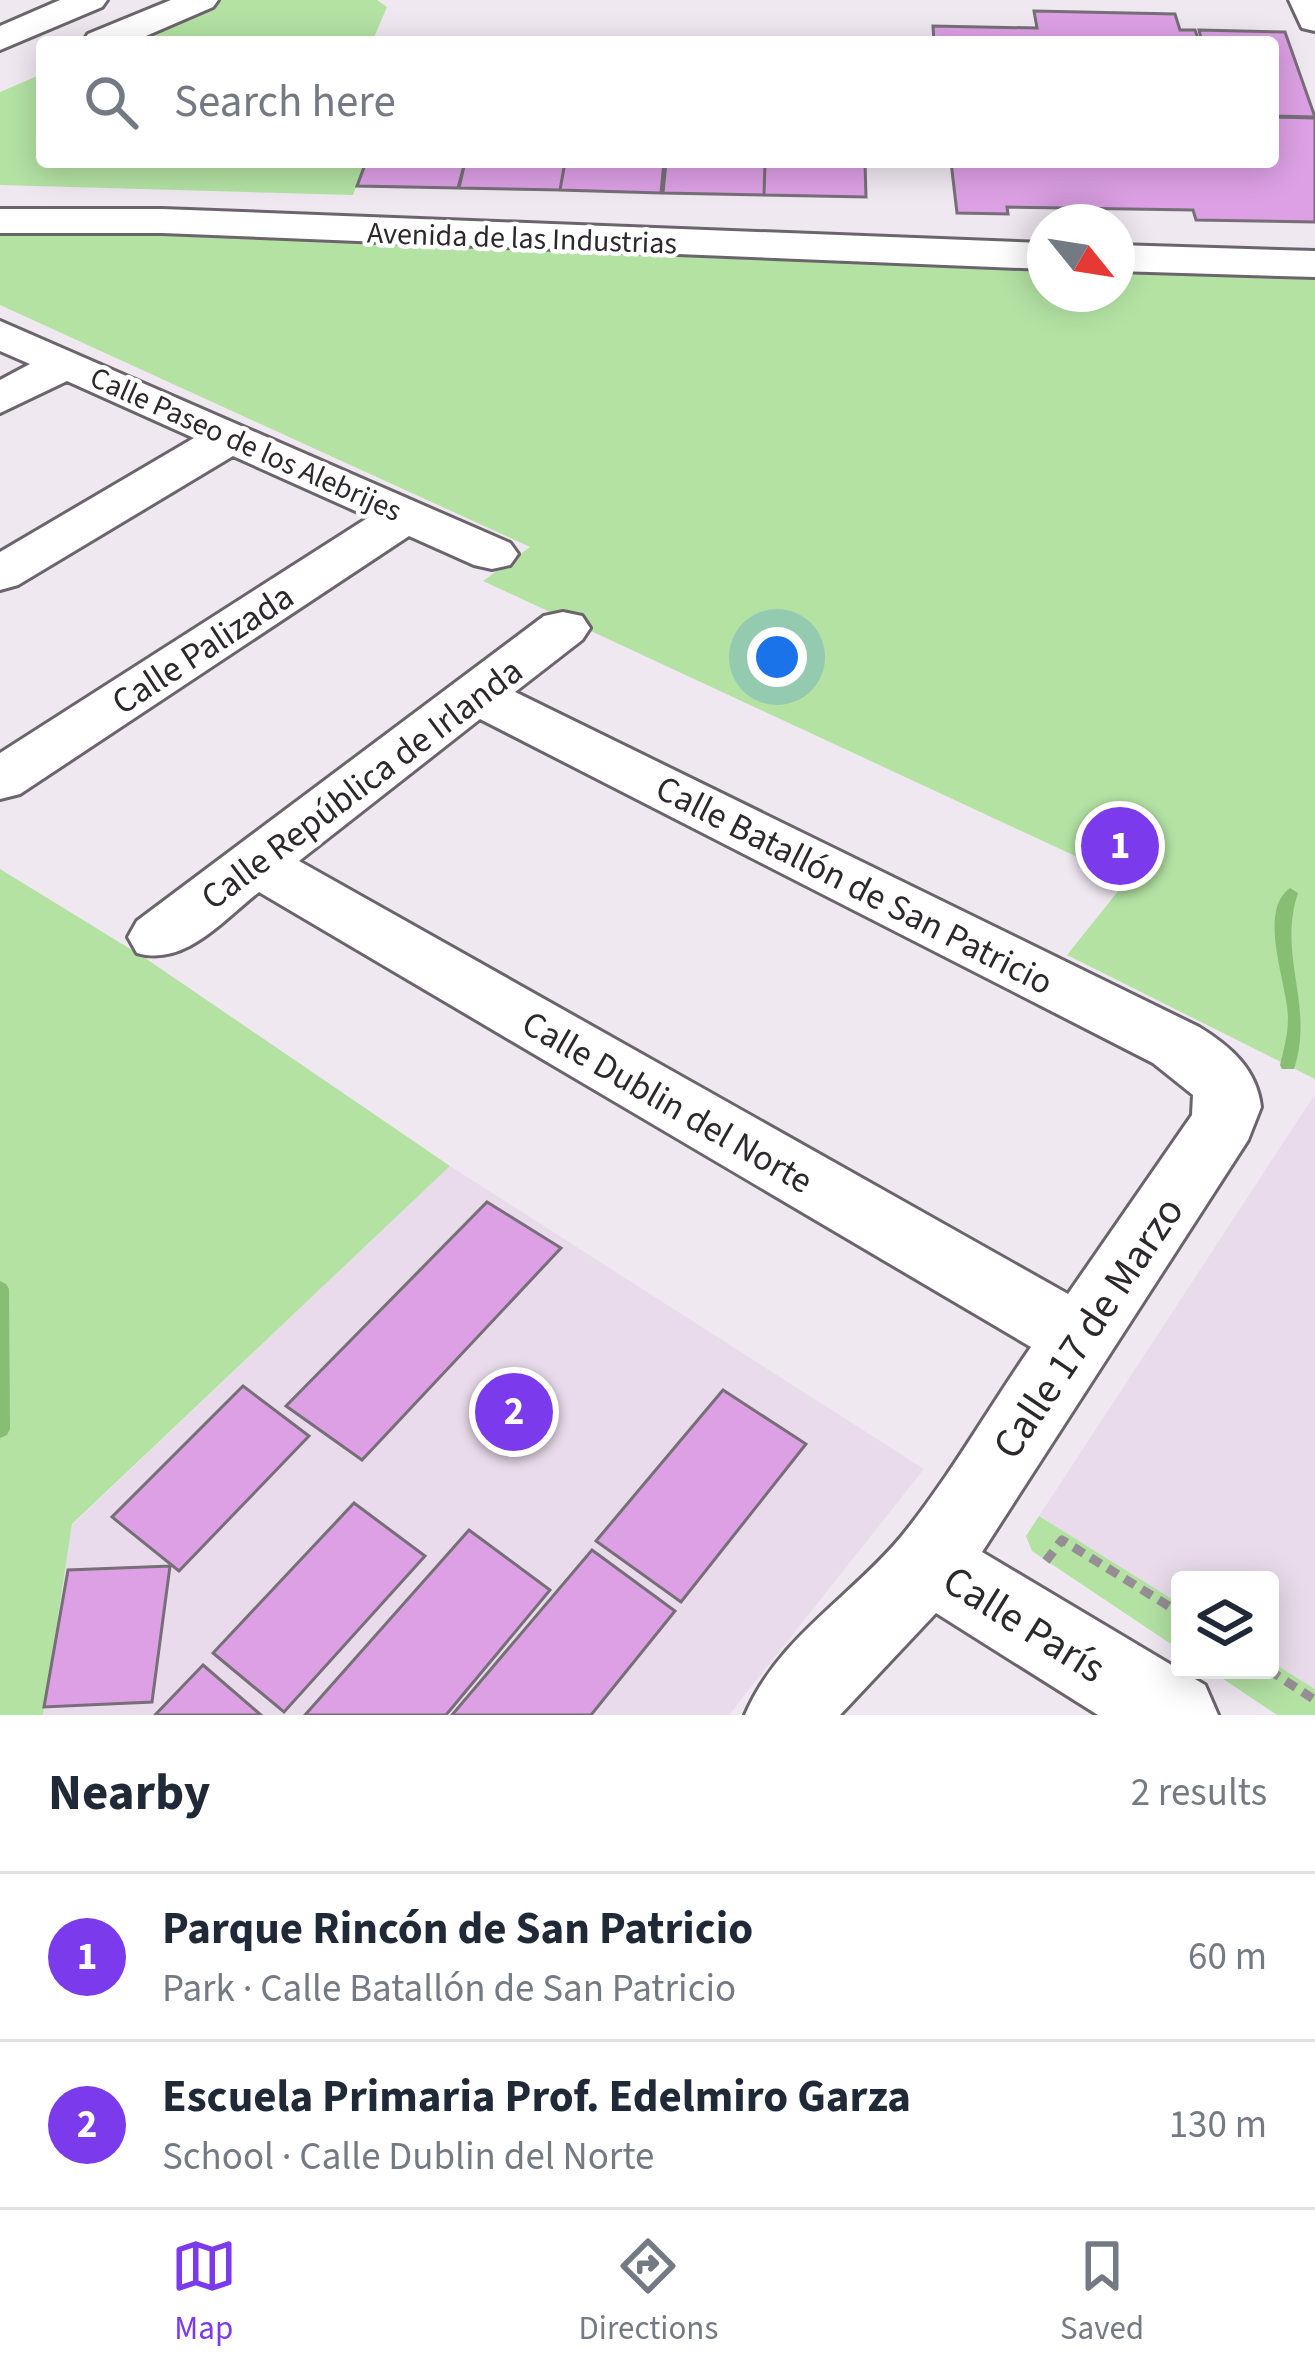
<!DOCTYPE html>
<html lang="en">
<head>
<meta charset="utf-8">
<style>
  body { margin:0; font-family:"Source Sans 3",sans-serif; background:#f6f6f7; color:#1f2937 }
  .controls { position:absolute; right:36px; bottom:36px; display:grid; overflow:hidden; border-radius:12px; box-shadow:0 6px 30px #0003 }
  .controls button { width:108px; height:108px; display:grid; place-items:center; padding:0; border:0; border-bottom:3px solid #e0e1e3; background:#fff; color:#1f2937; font:60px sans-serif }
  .compass { position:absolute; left:1027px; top:204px; width:108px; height:108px; border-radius:50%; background:#fff; box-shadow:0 6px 30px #0003; rotate:120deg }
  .you { position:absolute; left:777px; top:657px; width:42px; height:42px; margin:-30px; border:9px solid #fff; border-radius:50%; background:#1a73e8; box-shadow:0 0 0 18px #1a73e833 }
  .badge { display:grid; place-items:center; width:78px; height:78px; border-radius:50%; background:#7c3aed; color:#fff; font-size:39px; font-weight:700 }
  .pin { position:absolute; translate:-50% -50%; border:6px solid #fff; box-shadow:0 3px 12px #0006 }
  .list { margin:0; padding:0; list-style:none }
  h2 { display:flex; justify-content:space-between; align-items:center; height:156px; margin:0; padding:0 48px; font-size:51px }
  h2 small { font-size:39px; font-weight:400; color:#747a83 }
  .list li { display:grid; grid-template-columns:78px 1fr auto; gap:36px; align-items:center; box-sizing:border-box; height:168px; padding:0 48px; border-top:3px solid #e0e1e3 }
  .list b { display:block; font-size:45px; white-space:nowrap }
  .list p { margin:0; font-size:39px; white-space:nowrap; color:#747a83 }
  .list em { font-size:39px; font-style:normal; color:#747a83 }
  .icon { flex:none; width:66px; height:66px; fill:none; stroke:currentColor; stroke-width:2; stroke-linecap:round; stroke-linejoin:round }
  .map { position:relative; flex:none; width:1315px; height:1715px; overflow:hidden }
  .search { position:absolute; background:#fff; box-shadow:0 6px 30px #0003; left:36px; right:36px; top:36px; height:132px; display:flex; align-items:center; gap:30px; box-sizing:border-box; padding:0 42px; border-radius:12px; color:#747a83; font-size:45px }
  .sheet { height:492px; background:#fff }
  nav { display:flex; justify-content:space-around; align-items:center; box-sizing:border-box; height:168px; border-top:3px solid #e0e1e3; background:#fff; font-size:33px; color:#747a83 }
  nav a { display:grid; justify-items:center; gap:6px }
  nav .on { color:#7c3aed }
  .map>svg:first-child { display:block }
</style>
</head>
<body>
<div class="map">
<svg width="1315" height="1715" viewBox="0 0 1315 1715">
  <rect width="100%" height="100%" fill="#f0e8f1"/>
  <path fill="#e9dbeb" d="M1315 1094V1689L1270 1661V1580H1180V1604L1039 1516Z
    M450 1166 924 1469 729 1715H43L72 1525Z"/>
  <path fill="#b3e2a3" d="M212 0H377L387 7 372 42H115Z
    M42 74V162H320L364 166 353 195 0 185V92Z
    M0 227 1045 265V294H1117V268L1315 275V1079L1067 955 1127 880 483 581 530 547 0 305Z
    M0 869 145 958 450 1166 72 1524 43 1715H0Z
    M1039 1516 1180 1604V1650L1032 1551 1026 1536Z
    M1270 1661 1315 1689V1715H1277L1210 1670H1270Z"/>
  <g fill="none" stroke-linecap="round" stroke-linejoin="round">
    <path fill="#88be74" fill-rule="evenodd" d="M1290 888 1298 893C1277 956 1315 1005 1294 1069H1282L1280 1065C1284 1049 1288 1034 1288 1017 1287 983 1257 911 1290 888Z
      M0 1281 6 1284 9 1289 10 1429 7 1435 0 1438Z"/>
  </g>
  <path fill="#dda0e5" stroke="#766f77" stroke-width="3" d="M1034 11 1175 14 1180 30H1195L1199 42H934L933 26 1037 28Z
    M1199 30 1285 32 1315 117 1273 116V42H1202Z
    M1273 117 1315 118V222L1196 220 1193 210 1007 207 1008 214 957 213 951 162H1273Z
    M366 162H465L458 188 357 186Z
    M465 162H565L560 190 459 188Z
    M565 162H664L661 193 560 190Z
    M666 162H765L764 195 663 193Z
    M765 162H865L866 197 764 195Z
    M487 1202 561 1248 362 1460 286 1406Z
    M243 1386 309 1436 179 1571 112 1517Z
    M723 1390 806 1444 681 1602 596 1541Z
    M354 1503 425 1556 284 1712 213 1653Z
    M469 1530 550 1590 446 1715H305Z
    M592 1550 675 1611 591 1715H452Z
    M170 1566 152 1702 44 1707 68 1570Z
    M203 1665 261 1715H155Z"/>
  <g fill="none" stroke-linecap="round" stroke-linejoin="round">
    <g stroke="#6c646d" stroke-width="6">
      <path id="minor" d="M60 0H107L102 7 0 50V26Z
        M171 0H218L213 7 132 42H83L88 34Z
        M1289 0H1315V31L1302 28Z
        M0 209H162L1045 243V269L162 233H0Z
        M1117 245 1315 251V277L1117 271Z
        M0 321 510 543 518 554 510 565 492 569 474 565 409 536 20 794 0 799V753L369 517 233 456 18 585 0 590V552L194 438 67 381 0 413V380L30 364 0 351Z
        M563 612 582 616 590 628 582 640 515 692 1199 1027C1230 1046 1257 1069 1261 1107L1248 1140 982 1552 1205 1685 1218 1715H1098L936 1613 840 1715H745C778 1638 849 1599 901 1537 949 1478 988 1409 1031 1347L259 892C223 920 185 967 137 953L128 937 137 921 544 616ZM480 719 1153 1063 1193 1095 1192 1115 1068 1294 299 861Z"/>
    </g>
    <path stroke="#958f95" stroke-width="9" stroke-dasharray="12 8" stroke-linecap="butt" d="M1046 1561 1062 1540 1180 1613
      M1269 1670 1315 1700"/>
    <use href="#minor" fill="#fff" fill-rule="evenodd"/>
  </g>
  <g text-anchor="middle" stroke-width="9" stroke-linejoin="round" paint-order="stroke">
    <g font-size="30" fill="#2c282c" stroke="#fff">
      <text transform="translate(522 238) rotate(2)" y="10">Avenida de las Industrias</text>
      <text transform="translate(246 444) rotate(24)" y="10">Calle Paseo de los Alebrijes</text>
    </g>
    <g font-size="36" fill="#2c282c" stroke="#fff">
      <text transform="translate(202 648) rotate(-33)" y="13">Calle Palizada</text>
      <text transform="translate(361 783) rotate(-37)" y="13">Calle República de Irlanda</text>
      <text transform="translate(855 884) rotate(27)" y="13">Calle Batallón de San Patricio</text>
      <text transform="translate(668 1101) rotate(30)" y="13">Calle Dublin del Norte</text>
    </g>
    <g font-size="42" fill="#2c282c" stroke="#fff">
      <text transform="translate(1087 1327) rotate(-56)" y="15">Calle 17 de Marzo</text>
      <text transform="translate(1025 1623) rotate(32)" y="15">Calle París</text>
    </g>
  </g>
</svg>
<div class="controls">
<button><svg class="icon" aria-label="layers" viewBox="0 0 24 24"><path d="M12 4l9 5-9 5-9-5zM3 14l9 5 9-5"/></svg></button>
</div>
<svg class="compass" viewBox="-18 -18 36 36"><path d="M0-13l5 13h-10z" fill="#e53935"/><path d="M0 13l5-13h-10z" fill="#747a83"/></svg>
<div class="you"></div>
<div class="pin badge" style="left:1120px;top:846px">1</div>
<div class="pin badge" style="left:514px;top:1412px">2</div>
<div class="search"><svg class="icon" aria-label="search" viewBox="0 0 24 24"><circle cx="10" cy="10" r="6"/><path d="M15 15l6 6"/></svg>Search here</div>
</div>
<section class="sheet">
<h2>Nearby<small>2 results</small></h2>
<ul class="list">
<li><span class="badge">1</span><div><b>Parque Rincón de San Patricio</b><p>Park · Calle Batallón de San Patricio</p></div><em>60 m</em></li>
<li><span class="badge">2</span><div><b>Escuela Primaria Prof. Edelmiro Garza</b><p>School · Calle Dublin del Norte</p></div><em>130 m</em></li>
</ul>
</section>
<nav>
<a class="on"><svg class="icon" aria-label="map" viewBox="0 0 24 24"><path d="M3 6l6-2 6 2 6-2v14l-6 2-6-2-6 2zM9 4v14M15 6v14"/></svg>Map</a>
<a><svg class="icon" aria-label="directions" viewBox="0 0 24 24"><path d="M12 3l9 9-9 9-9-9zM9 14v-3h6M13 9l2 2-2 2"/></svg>Directions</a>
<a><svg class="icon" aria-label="saved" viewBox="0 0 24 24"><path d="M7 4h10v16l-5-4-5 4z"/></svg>Saved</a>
</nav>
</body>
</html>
